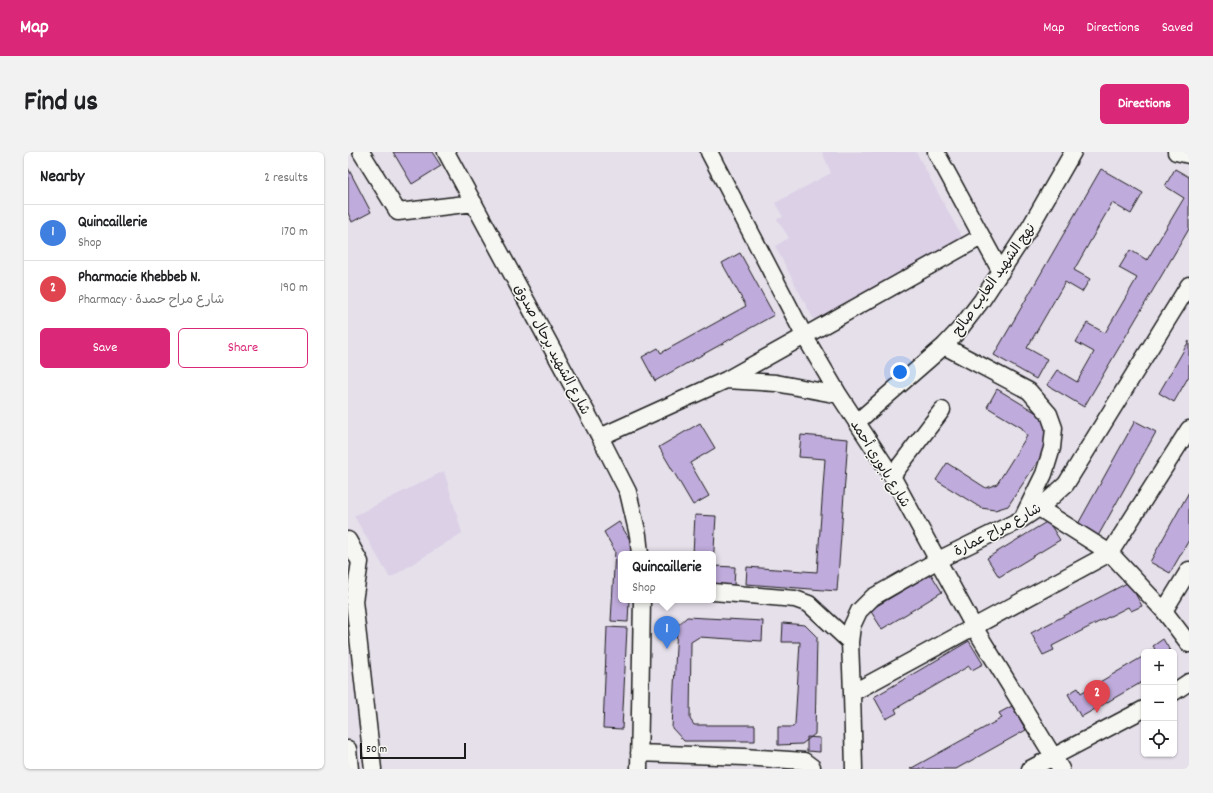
<!DOCTYPE html>
<html lang="en">
<head>
<meta charset="utf-8">
<style>
  body { margin:0; font-family:Dekko,"Playpen Sans Arabic",sans-serif; background:#f2f2f2; color:#202124 }
  .controls { position:absolute; right:12px; bottom:12px; display:grid; overflow:hidden; border-radius:6px; box-shadow:0 1px 3px #0004 }
  .controls button { width:36px; height:36px; display:grid; place-items:center; padding:0; border:0; border-bottom:1px solid #e0e0e0; background:#fff; color:#202124; font:20px sans-serif }
  .scale { position:absolute; left:12px; bottom:10px; width:106px; box-sizing:border-box; padding-left:4px; border:2px solid #1c1c1c; border-top:0; font-size:11px; line-height:14px; white-space:nowrap; color:#1c1c1c; -webkit-text-stroke:3px #f6f6f2; paint-order:stroke }
  .you { position:absolute; left:552px; top:220px; width:14px; height:14px; margin:-10px; border:3px solid #fff; border-radius:50%; background:#1a73e8; box-shadow:0 0 0 6px #1a73e833 }
  .badge { display:grid; place-items:center; width:26px; height:26px; border-radius:50%; background:#db2777; color:#fff; font-size:13px; font-weight:700 }
  .pin { position:absolute; translate:-50% -33px; filter:drop-shadow(0 1px 2px #0008) }
  .pin::after { content:''; position:absolute; top:21px; width:14px; height:12px; background:inherit; clip-path:polygon(0 0,100% 0,50% 100%) }
  .popup { position:absolute; left:270px; top:399px; width:98px; height:52px; box-sizing:border-box; display:grid; place-content:center; border-radius:6px; background:#fff; filter:drop-shadow(0 1px 3px #0005); font-size:13px; white-space:nowrap; color:#757577 }
  .popup b { font-size:15px; color:#202124 }
  .popup::after { content:''; position:absolute; left:50%; top:100%; margin-left:-8px; border:8px solid transparent; border-top-color:#fff }
  .list { margin:0; padding:0; list-style:none }
  h2 { display:flex; justify-content:space-between; align-items:center; height:52px; margin:0; padding:0 16px; font-size:17px }
  h2 small { font-size:13px; font-weight:400; color:#757577 }
  .list li { display:grid; grid-template-columns:26px 1fr auto; gap:12px; align-items:center; box-sizing:border-box; height:56px; padding:0 16px; border-top:1px solid #e0e0e0 }
  .list b { display:block; font-size:15px; white-space:nowrap }
  .list p { margin:0; font-size:13px; white-space:nowrap; color:#757577 }
  .list em { font-size:13px; font-style:normal; color:#757577 }
  .actions { display:flex; gap:8px; padding:12px 16px }
  .actions a { flex:1; padding:9px 0; border:1px solid #db2777; border-radius:6px; text-align:center; font-size:14px; color:#db2777 }
  .actions .main { background:#db2777; color:#fff }
  .icon { flex:none; width:22px; height:22px; fill:none; stroke:currentColor; stroke-width:2; stroke-linecap:round; stroke-linejoin:round }
  .map { position:relative; flex:none; width:841px; height:617px; overflow:hidden; border-radius:6px }
  header { display:flex; align-items:center; gap:24px; box-sizing:border-box; height:56px; padding:0 20px; background:#db2777; color:#fff }
  header strong { font-size:19px }
  nav { display:flex; gap:22px; margin-inline-start:auto; font-size:14px }
  .intro { display:flex; align-items:center; justify-content:space-between; box-sizing:border-box; height:96px; padding:0 24px }
  h1 { margin:0; font-size:28px }
  .button { padding:10px 18px; border-radius:6px; background:#db2777; color:#fff; font-size:14px; font-weight:700 }
  main { display:flex; gap:24px; padding:0 24px }
  aside { flex:1; background:#fff; border-radius:6px; box-shadow:0 1px 3px #0004 }
  .map>svg:first-child { display:block }
</style>
</head>
<body>
<header>
<strong>Map</strong>
<nav><a>Map</a><a>Directions</a><a>Saved</a></nav>
</header>
<div class="intro"><h1>Find us</h1><a class="button">Directions</a></div>
<main>
<aside>
<h2>Nearby<small>2 results</small></h2>
<ul class="list">
<li><span class="badge" style="background:#3f7fe0">1</span><div><b>Quincaillerie</b><p>Shop</p></div><em>170 m</em></li>
<li><span class="badge" style="background:#e0444e">2</span><div><b>Pharmacie Khebbeb N.</b><p>Pharmacy · شارع مراح حمدة</p></div><em>190 m</em></li>
</ul>
<div class="actions"><a class="main">Save</a><a>Share</a></div>
</aside>
<div class="map">
<svg width="841" height="617" viewBox="0 0 841 617">
  <rect width="100%" height="100%" fill="#e6e0eb"/>
  <filter id="ink" filterUnits="userSpaceOnUse"><feTurbulence type="fractalNoise" baseFrequency=".025" numOctaves="2"/><feDisplacementMap in="SourceGraphic" scale="8" xChannelSelector="R" yChannelSelector="G"/><feConvolveMatrix kernelMatrix="1 2 1 2 8 2 1 2 1" color-interpolation-filters="sRGB"/></filter>
  <g filter="url(#ink)">
    <path fill="#dbd0e6" d="M474 0H568L615 87 468 172 427 94 441 86 429 67 435 65 427 51 483 21Z
      M96 319 114 381 42 426 6 364Z"/>
    <path fill="#c0acdc" stroke="#1c1c1c" d="M45 0H84L93 14 64 32Z
      M0 16 23 60 4 70 0 61Z
      M753 17 795 41 783 62 764 51 726 118 742 127 734 140 717 130 679 196 699 207 688 227 646 203Z
      M827 17 841 25V77L736 255 699 233 709 218 729 230 746 200 728 190 739 171 757 181 789 126 771 116 782 98 799 108 836 46 817 34Z
      M392 101 426 163 307 229 294 205 310 196 313 201 398 154 374 111Z
      M841 189V224L826 250 811 241Z
      M649 237 692 263 703 279 702 291 660 354 647 358 633 356 588 328 599 311 638 336 649 332 679 284 674 276 639 255Z
      M787 269 808 280 750 384 730 372Z
      M352 271 367 296 342 311 361 344 345 353 311 295Z
      M453 283 500 287 489 439 398 432 399 415 469 420 477 307 451 305Z
      M841 340V388L822 421 802 410Z
      M347 363 368 364 365 414 387 415 386 434 365 433V402H345Z
      M700 369 712 388 651 425 639 406Z
      M271 370 284 391V402H273V448H281L280 470 263 469 267 399 256 380Z
      M583 422 594 440 534 477 522 458Z
      M781 430 794 454 783 459 780 455 704 494 706 498 695 503 683 481Z
      M339 465 415 469 414 489 351 485 343 490 342 567 346 573H407V589H336L324 576 329 474Z
      M435 471 457 473 469 485 467 582 454 592 430 593V575H445L447 572 452 490H434Z
      M259 475 279 476 274 577 255 576Z
      M815 487 823 500H802L807 497 805 494Z
      M621 489 635 512 624 518 621 514 547 557 549 561 538 567 526 545Z
      M796 504V529L733 565 720 542 730 536 733 541Z
      M664 554 678 578 608 617H562L654 566 651 561Z
      M459 585 472 586V600L459 599Z"/>
    <g fill="none" stroke-linecap="round" stroke-linejoin="round">
      <g stroke="#1c1c1c" stroke-width="19">
        <path id="minor" d="M13 0 50 60 126 51
          M98 0 252 285 280 340 290 383 292 402
          M361 0 457 185 491 243 544 324 626 475 713 617
          M588 0 653 120
          M828 0 841 3
          M596 194 681 239 701 262 706 276 704 296 696 322 674 367
          M378 228 428 231 491 243
          M509 270 596 194 611 178 634 148 682 75 725 0
          M252 285 378 228 633 85
          M544 324 594 258
          M691 356 762 401 816 459 841 492
          M0 388 12 410 6 449 25 617
          M365 440 447 447 461 452 502 490
          M816 459 841 418
          M826 540 841 530
          M504 541 502 490 504 474 511 459 525 445 590 408 674 367 695 353 718 332 841 133
          M0 597 2 617
          M291 601 396 605 456 609 464 615V617
          M291 617 294 448
          M506 617 504 541 762 401 841 277
          M682 617 796 557"/>
      </g>
      <use href="#minor" stroke="#f6f6f2" stroke-width="16"/>
    </g>
  </g>
  <g text-anchor="middle" stroke-width="3" stroke-linejoin="round" paint-order="stroke">
    <g font-size="14" fill="#1c1c1c" stroke="#f6f6f2">
      <text transform="translate(645 127) rotate(-55)" y="5">نهج الشهيد العايب صالح</text>
      <text transform="translate(205 197) rotate(62)" y="5">شارع الشهيد برحال صدوق</text>
      <text transform="translate(533 311) rotate(58)" y="5">شارع بابوري أحمد</text>
      <text transform="translate(649 377) rotate(-28)" y="5">شارع مراح عمارة</text>
    </g>
  </g>
</svg>
<div class="controls">
<button>+</button>
<button>−</button>
<button><svg class="icon" aria-label="locate" viewBox="0 0 24 24"><circle cx="12" cy="12" r="6"/><path d="M12 2v4M12 18v4M2 12h4M18 12h4"/></svg></button>
</div>
<div class="scale">50 m</div>
<div class="you"></div>
<div class="pin badge" style="left:319px;top:497px;background:#3f7fe0">1</div>
<div class="popup"><b>Quincaillerie</b>Shop</div>
<div class="pin badge" style="left:749px;top:561px;background:#e0444e">2</div>
</div>
</main>
</body>
</html>
